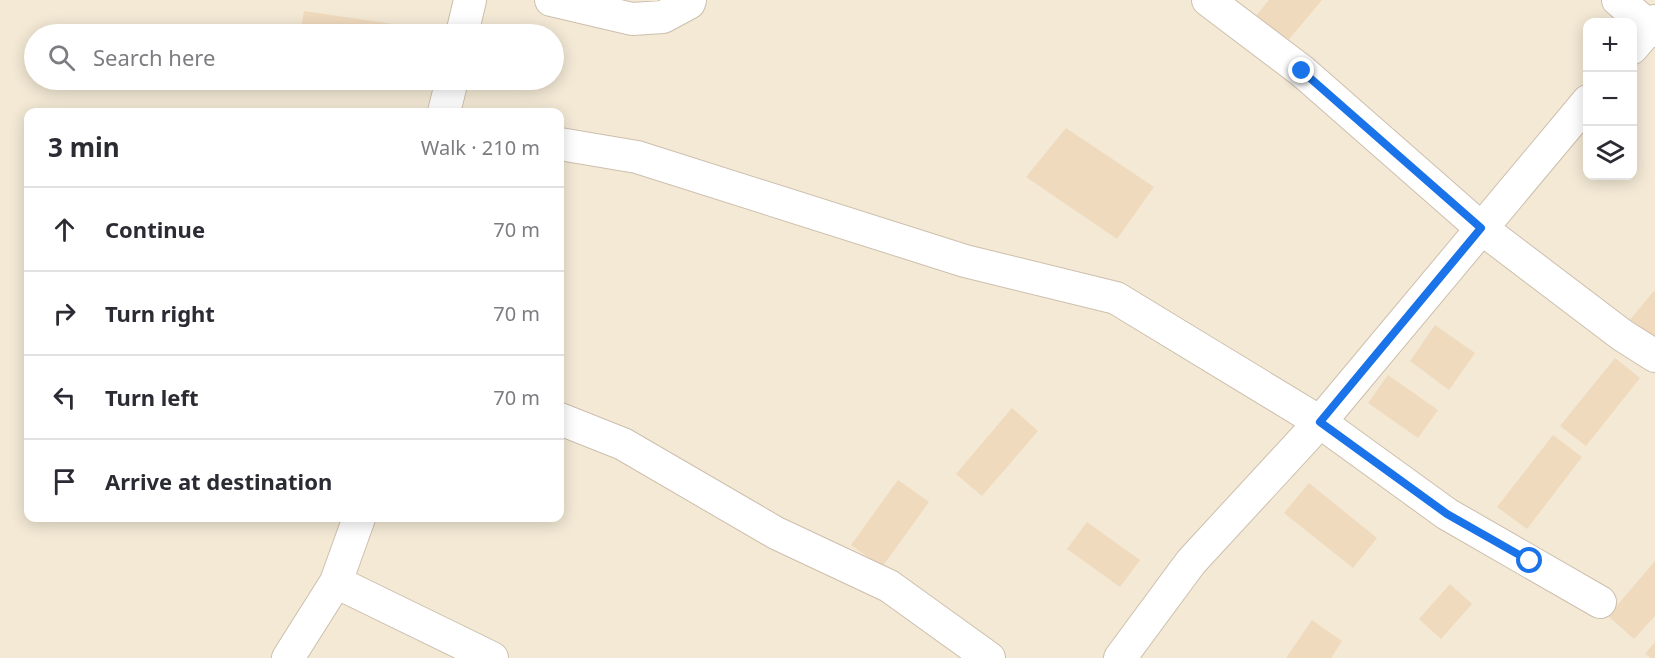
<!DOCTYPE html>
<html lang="en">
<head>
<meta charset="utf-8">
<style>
  body { margin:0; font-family:"Noto Sans",sans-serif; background:#f2f2f3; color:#2b2b33 }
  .controls { position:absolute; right:18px; top:18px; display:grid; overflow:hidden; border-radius:12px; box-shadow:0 3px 15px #0003 }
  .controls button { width:54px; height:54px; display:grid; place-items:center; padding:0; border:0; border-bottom:2px solid #e1e1e2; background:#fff; color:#2b2b33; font:30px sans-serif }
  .stop { position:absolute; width:18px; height:18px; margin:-14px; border:4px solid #1a73e8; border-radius:50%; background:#fff }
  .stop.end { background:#1a73e8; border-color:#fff; box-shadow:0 2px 6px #0008 }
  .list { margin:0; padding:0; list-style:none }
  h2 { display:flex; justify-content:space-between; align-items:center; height:78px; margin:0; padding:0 24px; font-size:26px }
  h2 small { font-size:20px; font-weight:400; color:#7c7c81 }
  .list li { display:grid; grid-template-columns:39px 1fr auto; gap:18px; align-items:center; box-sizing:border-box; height:84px; padding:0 24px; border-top:2px solid #e1e1e2 }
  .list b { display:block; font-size:22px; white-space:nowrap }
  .list em { font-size:20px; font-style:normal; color:#7c7c81 }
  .icon { flex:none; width:33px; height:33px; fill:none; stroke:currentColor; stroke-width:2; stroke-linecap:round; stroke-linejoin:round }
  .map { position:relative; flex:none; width:1655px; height:658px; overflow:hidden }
  .search { position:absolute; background:#fff; box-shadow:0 3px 15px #0003; left:24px; top:24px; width:540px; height:66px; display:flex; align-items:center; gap:15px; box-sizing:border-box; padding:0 21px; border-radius:33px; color:#7c7c81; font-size:22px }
  .panel { position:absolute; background:#fff; box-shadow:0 3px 15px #0003; left:24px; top:108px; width:540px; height:414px; border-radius:12px }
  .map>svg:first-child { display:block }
</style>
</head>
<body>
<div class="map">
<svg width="1655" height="658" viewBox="0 0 1655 658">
  <rect width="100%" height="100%" fill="#fcf6e6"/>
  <path fill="#f3e9d5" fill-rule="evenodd" d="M0 0H1655V658H0ZM1588 22H1632V176H1588ZM34 34H554V80H34ZM28 112H560V518H28Z"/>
  <path fill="#f0dabe" d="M1269 0H1322L1286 43 1255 17Z
    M304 11 413 27 411 34H300Z
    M1066 128 1154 187 1117 239 1026 177Z
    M1654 291 1655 292V345L1628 322Z
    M1435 325 1475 353 1449 390 1410 361Z
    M1615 358 1640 378 1586 446 1560 426Z
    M1388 375 1438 410 1418 438 1368 403Z
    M1012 408 1038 431 982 496 956 474Z
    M1553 435 1582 457 1527 529 1497 507Z
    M898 480 929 502 882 567 851 545Z
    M1309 483 1377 538 1353 568 1284 513Z
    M1087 522 1140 560 1120 587 1067 549Z
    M1655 561V616L1634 639 1608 616Z
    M1450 584 1472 604 1441 639 1419 619Z
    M1312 620 1342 641 1331 658H1286Z
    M1655 642V658H1651L1645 654Z"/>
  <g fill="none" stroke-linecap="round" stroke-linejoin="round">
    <g stroke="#cdbfad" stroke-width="34">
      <path id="minor" d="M551 0 632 19 663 17 689 3 690 0
        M1208 0 1302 71 1481 228 1622 335 1655 356
        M1618 0 1655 31
        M462 34 470 0
        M1632 48 1655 21
        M444 112 452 80
        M560 144 637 157 965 261 1116 298 1320 422 1447 514 1600 602
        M560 419 623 444 776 533 889 586 989 658
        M336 582 492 658
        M288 658 336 582 359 518
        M1120 658 1191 562 1320 422 1588 101"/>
    </g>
    <use href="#minor" stroke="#fff" stroke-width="32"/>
  </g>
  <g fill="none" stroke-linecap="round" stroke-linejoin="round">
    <path stroke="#1a73e8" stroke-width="8" d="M1302 71 1481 228 1320 422 1447 514 1530 561"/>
  </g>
</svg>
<div class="controls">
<button>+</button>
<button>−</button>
<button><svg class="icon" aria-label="layers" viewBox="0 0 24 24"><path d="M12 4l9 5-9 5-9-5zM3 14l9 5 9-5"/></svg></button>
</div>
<div class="stop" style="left:1530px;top:561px"></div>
<div class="stop end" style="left:1302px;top:71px"></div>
<div class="search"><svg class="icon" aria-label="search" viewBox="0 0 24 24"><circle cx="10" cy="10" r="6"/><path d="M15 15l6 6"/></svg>Search here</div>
<section class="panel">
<h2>3 min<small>Walk · 210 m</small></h2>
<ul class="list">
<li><svg class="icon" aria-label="ahead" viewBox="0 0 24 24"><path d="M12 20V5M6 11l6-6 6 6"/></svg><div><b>Continue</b></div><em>70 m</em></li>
<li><svg class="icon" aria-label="right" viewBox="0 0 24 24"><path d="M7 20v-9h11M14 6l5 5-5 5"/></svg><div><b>Turn right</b></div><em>70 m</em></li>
<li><svg class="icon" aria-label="left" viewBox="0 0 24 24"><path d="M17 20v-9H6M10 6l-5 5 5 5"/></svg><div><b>Turn left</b></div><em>70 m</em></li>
<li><svg class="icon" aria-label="arrive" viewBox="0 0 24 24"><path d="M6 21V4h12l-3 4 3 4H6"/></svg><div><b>Arrive at destination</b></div></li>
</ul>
</section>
</div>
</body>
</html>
